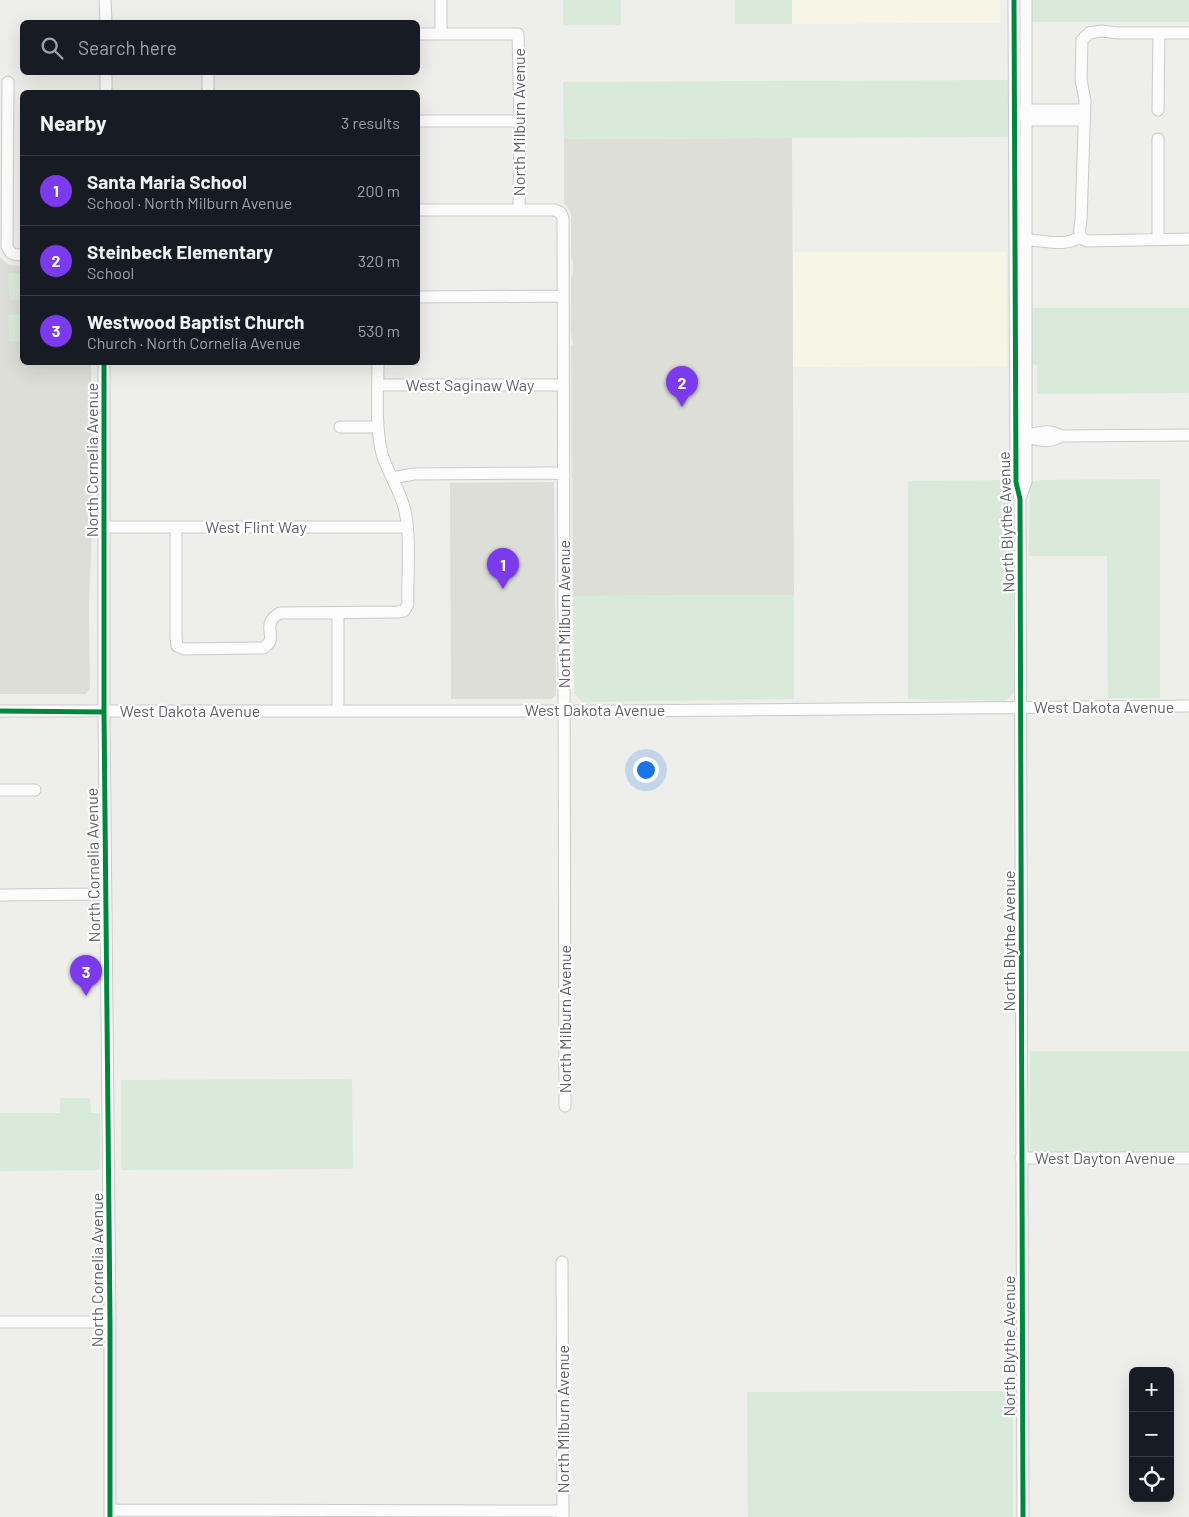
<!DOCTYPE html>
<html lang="en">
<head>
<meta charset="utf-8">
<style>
  body { margin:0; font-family:Barlow,sans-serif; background:#20242c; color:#f1f3f6 }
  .controls { position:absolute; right:15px; bottom:15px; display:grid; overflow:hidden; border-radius:8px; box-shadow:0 5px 20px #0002 }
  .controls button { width:45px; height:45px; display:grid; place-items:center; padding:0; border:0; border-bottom:1px solid #363941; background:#171b24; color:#f1f3f6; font:25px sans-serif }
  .you { position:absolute; left:645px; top:769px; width:18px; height:18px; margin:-12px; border:4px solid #fff; border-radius:50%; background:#1a73e8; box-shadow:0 0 0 8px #1a73e833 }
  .badge { display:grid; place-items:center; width:32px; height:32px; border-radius:50%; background:#7c3aed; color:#fff; font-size:16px; font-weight:700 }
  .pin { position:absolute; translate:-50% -41px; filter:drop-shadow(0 1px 2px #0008) }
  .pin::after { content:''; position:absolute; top:26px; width:18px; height:15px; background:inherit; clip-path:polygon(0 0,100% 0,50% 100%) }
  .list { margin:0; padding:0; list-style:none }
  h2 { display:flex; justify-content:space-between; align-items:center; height:65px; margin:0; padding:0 20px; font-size:21px }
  h2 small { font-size:16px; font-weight:400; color:#9ea1a6 }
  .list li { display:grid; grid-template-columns:32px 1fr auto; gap:15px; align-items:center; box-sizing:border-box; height:70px; padding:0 20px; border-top:1px solid #363941 }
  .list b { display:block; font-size:19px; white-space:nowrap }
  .list p { margin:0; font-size:16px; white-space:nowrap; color:#9ea1a6 }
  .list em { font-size:16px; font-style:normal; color:#9ea1a6 }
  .icon { flex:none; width:28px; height:28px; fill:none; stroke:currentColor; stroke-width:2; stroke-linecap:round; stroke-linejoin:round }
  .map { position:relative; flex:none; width:1189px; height:1517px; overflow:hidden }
  .search { position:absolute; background:#171b24; box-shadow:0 5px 20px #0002; left:20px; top:20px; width:400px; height:55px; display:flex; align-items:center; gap:12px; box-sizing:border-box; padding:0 18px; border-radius:8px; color:#9ea1a6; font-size:19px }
  .panel { position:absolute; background:#171b24; box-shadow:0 5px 20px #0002; left:20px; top:90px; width:400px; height:275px; border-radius:8px }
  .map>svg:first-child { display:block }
</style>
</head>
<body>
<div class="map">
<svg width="1189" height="1517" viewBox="0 0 1189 1517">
  <rect width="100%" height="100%" fill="#eeeeea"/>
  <path fill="#f6f5e6" d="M792 0H1000V23L792 24Z
    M793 252H1006L1007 366 793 367Z"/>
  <path fill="#deded9" d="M792 138 794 595 573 596 571 346 573 344 571 332V277L573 274V261L571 258V215L569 209 564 203V139Z
    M0 257 9 265 22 266V362L91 363 92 524 89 607 90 689 85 694H0Z
    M554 482 556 695 551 699H451L450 483Z"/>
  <path fill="#d9eada" d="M563 0H621V25H563Z
    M735 0H792V24H735Z
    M1032 0H1189V22H1032Z
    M1010 80V137L564 139 563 82Z
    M8 273H21V300H9Z
    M1032 308H1189V393L1037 394V365L1032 364Z
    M21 314V341H9L8 315Z
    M1160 479V698H1108L1107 556H1029L1030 482 1041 480Z
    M1012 480 1014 692 1009 698 1003 701 908 699V481Z
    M794 595V699L583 702 574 694 573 596Z
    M1030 1051H1189V1151L1030 1152Z
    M352 1079 353 1169 121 1170V1080Z
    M60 1098H90L91 1113H100V1170L0 1171V1113H60Z
    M1013 1391V1517H748L747 1392Z"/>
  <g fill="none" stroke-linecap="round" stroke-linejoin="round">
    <g stroke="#cacacb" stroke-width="13">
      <path id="minor" d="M105 0 106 22
        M441 0V34
        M1014 0 1016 482 1020 499 1023 1517
        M1189 33H1119L1101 31 1089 33 1082 40 1081 80 1085 100 1081 221C1079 229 1078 238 1087 241L1189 239
        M418 34H518L520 121 519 210
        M208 72V92
        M8 82 7 246C10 255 14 255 22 255
        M106 92V72
        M1026 110H1085
        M1158 110 1159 33
        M1021 113 1026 119 1031 120H1084
        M418 121H520
        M418 210H555L561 213 563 219 565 1106
        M1026 240C1046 240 1064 248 1081 236
        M1158 240V139
        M418 297 563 296
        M104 362V712L110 1322V1517
        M378 385H563
        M340 427H378
        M1025 435C1036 441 1050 443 1061 436
        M1026 436C1039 432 1049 429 1061 436L1189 435
        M392 478 414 474 554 473 564 475
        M1020 499 1026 482V0
        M105 527H407
        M176 527V637L177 646 184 649 263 648C281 638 258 625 280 613L398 612 404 611 408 604C407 575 411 539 405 511 401 491 388 474 382 454 375 425 378 393 378 362
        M338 613V711
        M0 711H618L1189 706
        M0 790H35
        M0 895 105 894
        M1021 1158H1189
        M562 1262 563 1517
        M0 1322H110
        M110 1510 563 1511"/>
    </g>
    <use href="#minor" stroke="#fcfcfc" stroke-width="11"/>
    <g stroke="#fff" stroke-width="8">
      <path id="cycleway" d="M1014 0 1016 482 1020 499 1023 1517
        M104 362V712L110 1322V1517
        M0 711 104 712"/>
    </g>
    <use href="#cycleway" stroke="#00873e" stroke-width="5"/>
  </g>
  <g text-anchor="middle" stroke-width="4.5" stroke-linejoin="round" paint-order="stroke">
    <g font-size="16" fill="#5f6267" stroke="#fff">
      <text transform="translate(519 122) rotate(-90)" y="6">North Milburn Avenue</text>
      <text x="470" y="391">West Saginaw Way</text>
      <text transform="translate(92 460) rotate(-90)" y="6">North Cornelia Avenue</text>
      <text transform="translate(1006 522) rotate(-92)" y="6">North Blythe Avenue</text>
      <text x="256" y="533">West Flint Way</text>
      <text transform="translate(564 614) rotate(-90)" y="6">North Milburn Avenue</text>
      <text x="1104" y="713">West Dakota Avenue</text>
      <text x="595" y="716">West Dakota Avenue</text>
      <text x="190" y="717">West Dakota Avenue</text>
      <text transform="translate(93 865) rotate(-91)" y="6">North Cornelia Avenue</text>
      <text transform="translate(1009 941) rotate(-90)" y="6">North Blythe Avenue</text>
      <text transform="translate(565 1019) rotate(-90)" y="6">North Milburn Avenue</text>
      <text x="1105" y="1164">West Dayton Avenue</text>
      <text transform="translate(97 1270) rotate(-90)" y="6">North Cornelia Avenue</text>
      <text transform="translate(1009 1346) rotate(-90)" y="6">North Blythe Avenue</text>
      <text transform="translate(563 1419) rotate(-90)" y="6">North Milburn Avenue</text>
    </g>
  </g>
</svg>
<div class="controls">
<button>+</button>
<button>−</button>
<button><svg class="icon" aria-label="locate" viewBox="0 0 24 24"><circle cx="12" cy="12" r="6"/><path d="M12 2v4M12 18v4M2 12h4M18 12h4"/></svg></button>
</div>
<div class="you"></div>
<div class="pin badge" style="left:503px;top:589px">1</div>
<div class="pin badge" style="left:682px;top:407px">2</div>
<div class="pin badge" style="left:86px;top:996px">3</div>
<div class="search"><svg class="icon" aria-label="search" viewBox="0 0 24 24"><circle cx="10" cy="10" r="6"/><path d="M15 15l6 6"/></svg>Search here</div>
<section class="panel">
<h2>Nearby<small>3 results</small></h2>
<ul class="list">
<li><span class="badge">1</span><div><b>Santa Maria School</b><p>School · North Milburn Avenue</p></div><em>200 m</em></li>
<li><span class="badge">2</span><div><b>Steinbeck Elementary</b><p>School</p></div><em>320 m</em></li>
<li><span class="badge">3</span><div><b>Westwood Baptist Church</b><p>Church · North Cornelia Avenue</p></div><em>530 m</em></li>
</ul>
</section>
</div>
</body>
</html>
